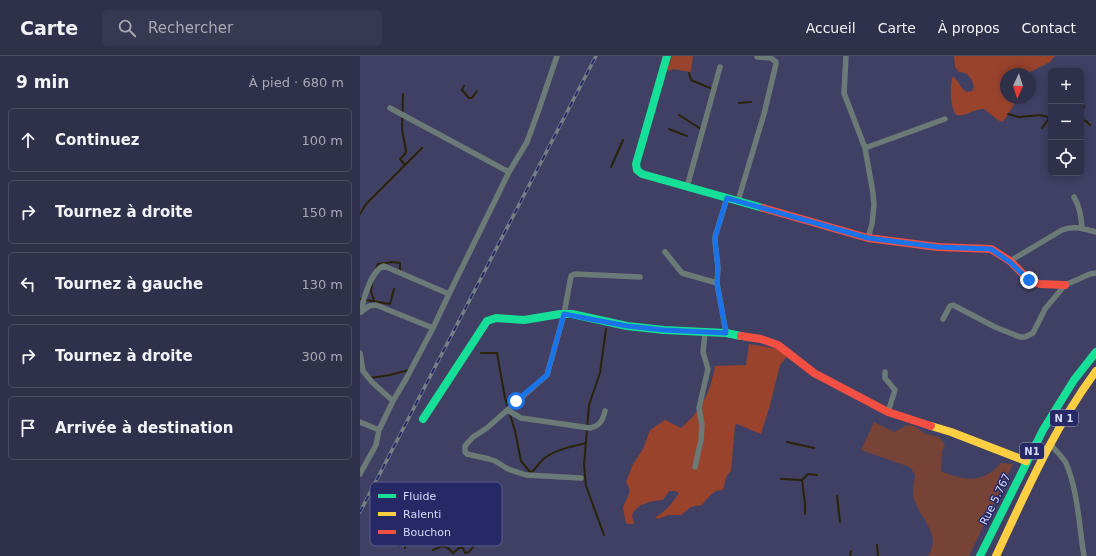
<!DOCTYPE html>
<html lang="fr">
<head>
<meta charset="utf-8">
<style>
  body { margin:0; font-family:"DejaVu Sans",sans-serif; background:#373851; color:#f1f3f6 }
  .controls { position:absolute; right:12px; top:12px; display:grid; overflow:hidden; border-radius:6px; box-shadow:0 2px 10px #0003 }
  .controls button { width:36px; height:36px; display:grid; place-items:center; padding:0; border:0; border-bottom:1px solid #4a4b62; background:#2f304a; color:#f1f3f6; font:20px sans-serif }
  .compass { position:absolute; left:640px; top:12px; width:36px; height:36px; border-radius:50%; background:#2f304a; box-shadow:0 2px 10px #0003; rotate:184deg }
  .stop { position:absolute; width:12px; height:12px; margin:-9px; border:3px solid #1a73e8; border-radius:50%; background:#fff }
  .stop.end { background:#1a73e8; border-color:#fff; box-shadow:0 1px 4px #0008 }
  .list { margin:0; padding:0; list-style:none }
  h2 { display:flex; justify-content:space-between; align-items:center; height:52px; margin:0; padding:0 16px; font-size:17px }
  h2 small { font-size:13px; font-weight:400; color:#a7a9b5 }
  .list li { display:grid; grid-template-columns:26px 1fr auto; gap:12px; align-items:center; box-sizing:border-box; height:64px; margin:0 8px 8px; padding:0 8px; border:1px solid #4a4b62; border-radius:6px }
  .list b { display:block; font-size:15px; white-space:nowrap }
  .list em { font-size:13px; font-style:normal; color:#a7a9b5 }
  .icon { flex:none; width:22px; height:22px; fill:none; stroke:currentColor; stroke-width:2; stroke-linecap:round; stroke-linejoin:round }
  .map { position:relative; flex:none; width:736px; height:500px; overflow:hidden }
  header { display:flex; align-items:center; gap:24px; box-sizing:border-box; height:56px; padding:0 20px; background:#2f304a; border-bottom:1px solid #4a4b62 }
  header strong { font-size:19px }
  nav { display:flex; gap:22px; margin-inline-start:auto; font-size:14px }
  .search { width:280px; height:36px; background:#373851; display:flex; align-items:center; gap:10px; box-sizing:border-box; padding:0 14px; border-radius:6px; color:#a7a9b5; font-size:15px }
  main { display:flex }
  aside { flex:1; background:#2f304a }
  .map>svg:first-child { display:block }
</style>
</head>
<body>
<header>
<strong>Carte</strong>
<div class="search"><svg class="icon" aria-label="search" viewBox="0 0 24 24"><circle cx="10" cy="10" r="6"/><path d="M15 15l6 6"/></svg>Rechercher</div>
<nav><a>Accueil</a><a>Carte</a><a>À propos</a><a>Contact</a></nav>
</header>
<main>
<aside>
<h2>9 min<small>À pied · 680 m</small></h2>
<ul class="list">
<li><svg class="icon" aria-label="ahead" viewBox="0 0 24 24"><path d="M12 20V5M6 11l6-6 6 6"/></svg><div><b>Continuez</b></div><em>100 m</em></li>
<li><svg class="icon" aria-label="right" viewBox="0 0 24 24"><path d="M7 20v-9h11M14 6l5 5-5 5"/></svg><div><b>Tournez à droite</b></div><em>150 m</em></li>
<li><svg class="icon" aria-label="left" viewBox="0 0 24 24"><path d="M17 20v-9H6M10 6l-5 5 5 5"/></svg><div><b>Tournez à gauche</b></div><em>130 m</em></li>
<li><svg class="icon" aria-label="right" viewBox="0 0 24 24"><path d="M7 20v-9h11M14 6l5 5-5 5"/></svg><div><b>Tournez à droite</b></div><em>300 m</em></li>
<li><svg class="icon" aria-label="arrive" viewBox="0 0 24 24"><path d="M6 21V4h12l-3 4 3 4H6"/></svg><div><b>Arrivée à destination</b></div></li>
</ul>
</aside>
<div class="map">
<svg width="736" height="500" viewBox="0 0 736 500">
  <rect width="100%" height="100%" fill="#3f4063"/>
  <path fill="#784337" d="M514 366 534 376 547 369 554 370 566 378 579 381 585 389 582 396 581 415C604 425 623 428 641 407L653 408 609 500H568C582 479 562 465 555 446 551 438 554 427 555 419L550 411 501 394Z"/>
  <path fill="#99432d" d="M312 0H333L331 14 330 16 314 13 309 15 307 13Z
    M594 0H695L690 6 666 18H646V42H658L645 63 642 66 638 64 624 53C612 53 607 61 596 59 590 49 590 34 592 22L594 21C599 26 601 33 607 36L612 35 614 31C611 21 609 17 599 16L595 11Z
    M389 288 418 293 428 299 420 309 410 349 401 378 377 368 375 369 371 415 366 421 363 434C352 434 348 442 342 449L331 451 321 459H309L298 463 295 461C306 456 312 447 319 437L315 435H309L303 444C292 445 277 447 272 459L274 468H268L266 467 263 452C266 441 274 437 266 426L273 408 283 393 290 374 305 364 321 372C342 354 350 337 355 310L386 309Z"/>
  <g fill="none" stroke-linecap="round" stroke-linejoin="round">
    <path stroke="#2a2309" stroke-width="2" d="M329 17 331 24 350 32 353 34
      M104 30 102 34 109 42H112L117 35
      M43 38 42 73 46 95 45 98 40 103 45 109
      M379 47 391 46
      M721 48 724 50 721 61
      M648 58 659 61 681 59 691 62
      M319 59 341 73
      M721 63 726 65 730 69
      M682 72 690 61
      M309 73 327 80
      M251 111 263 84
      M0 158 6 148 62 92
      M15 215 18 208 33 206 40 207V215
      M12 227 11 235 14 245
      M0 243 30 248 34 233
      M121 297H137L145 342 148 352
      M10 322 30 319 49 314
      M150 358 155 375 161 405 171 417C176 412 180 405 186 401 198 393 213 390 226 387
      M427 386 454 392
      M421 423 442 424
      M477 440 480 466
      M445 458V448L442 424 448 418 457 419
      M244 479 226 430 224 409 229 349 240 317 246 273
      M517 489 518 500
      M39 490 40 468
      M45 492 46 482 54 485 56 476 90 475 103 472
      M73 494 82 490 88 492 93 497 99 492H103L105 497 109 496 117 486 124 481 128 487 131 486 133 475
      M490 500 491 495"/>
    <path stroke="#6c7a77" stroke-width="5.5" d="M486 0 484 37 505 92 513 137 514 149 512 168 508 182
      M30 52 149 116
      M505 92 585 63
      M327 131 360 11
      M714 141C720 151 721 161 722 172
      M378 145 404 58 416 8V6L411 2 397 1
      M305 196 322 217 357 227
      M650 205 702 174C714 169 724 173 736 176
      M1 256C3 244 11 214 24 210L89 238
      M1 256 9 250 16 249 73 272
      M583 263 590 250 593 249 635 271 660 281H665L673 277 685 253 705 229 730 218 736 217
      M366 277 357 227 358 212 355 185V181L367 142
      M0 297 3 315 12 326 33 345
      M525 316V322L535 334 528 356
      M147 354 161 362 230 372C240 370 243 364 245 355
      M0 366 19 374
      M690 388C695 394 702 400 706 407 718 435 719 470 724 500
      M335 411 341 384 342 369 339 352 348 313 343 296 345 277
      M0 418 16 389 19 374 33 345 46 323 73 272 89 238 149 116 167 86 179 53 197 0
      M221 422 166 419 148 413 135 405 129 403 107 398 105 396V390L113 381 127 372 187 319 204 258 211 220 215 218 280 221"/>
    <path stroke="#16e098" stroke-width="8" d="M307 0 276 108 277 114 282 118 403 152
      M63 363 127 265 136 262 164 264 200 258H212L267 270 304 274 366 277 381 280
      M620 500 683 374 714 324 736 296"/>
    <path stroke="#ffcf43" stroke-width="8" d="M571 370 591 376 666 405
      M636 500C666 436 694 372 736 315"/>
    <path stroke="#f24e42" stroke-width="8" d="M403 152 508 182 578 191 631 193 650 205 669 224 680 228 705 229
      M381 280 401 283 418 289 454 317 528 356 571 370"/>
    <g stroke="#767f85" stroke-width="3.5">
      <path id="rail" d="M0 456 236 0"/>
    </g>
    <use href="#rail" stroke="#272866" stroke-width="2" stroke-dasharray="6" stroke-linecap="butt"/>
  </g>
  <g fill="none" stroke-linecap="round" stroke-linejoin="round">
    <path stroke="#1a73e8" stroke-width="5" d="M156 345 187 319 204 258 267 270 304 274 366 277 357 227 358 212 355 185V181L367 142 508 182 578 191 631 193 650 206 669 224"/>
  </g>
  <g text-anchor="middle" stroke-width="3" stroke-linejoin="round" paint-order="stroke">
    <g fill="#272866" stroke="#a0a5cc" stroke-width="1">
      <rect x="690" y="354" width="28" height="16" rx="3"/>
      <rect x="660" y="387" width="24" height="16" rx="3"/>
    </g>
    <g font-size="10" font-weight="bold" fill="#d4daf8">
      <text x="704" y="366">N 1</text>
      <text x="672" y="399">N1</text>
    </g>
    <g font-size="11" fill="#d4daf8" stroke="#272866">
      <text transform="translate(635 443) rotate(-64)" y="4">Rue 5.767</text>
    </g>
  </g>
  <rect x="10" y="426" width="132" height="64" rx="6" fill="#272866" stroke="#5b5d92" stroke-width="1"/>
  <rect x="18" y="438" width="18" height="4" fill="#16e098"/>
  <rect x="18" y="456" width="18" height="4" fill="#ffcf43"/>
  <rect x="18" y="474" width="18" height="4" fill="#f24e42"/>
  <g font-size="11" fill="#d4daf8">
    <text x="43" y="444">Fluide</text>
    <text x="43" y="462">Ralenti</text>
    <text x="43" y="480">Bouchon</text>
  </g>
</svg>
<div class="controls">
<button>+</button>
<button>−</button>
<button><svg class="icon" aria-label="locate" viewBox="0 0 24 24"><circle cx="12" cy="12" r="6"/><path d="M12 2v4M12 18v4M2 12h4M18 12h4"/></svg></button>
</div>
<svg class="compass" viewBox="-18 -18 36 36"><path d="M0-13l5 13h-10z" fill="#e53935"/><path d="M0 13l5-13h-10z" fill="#a7a9b5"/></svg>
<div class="stop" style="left:156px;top:345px"></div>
<div class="stop end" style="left:669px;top:224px"></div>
</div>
</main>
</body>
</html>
